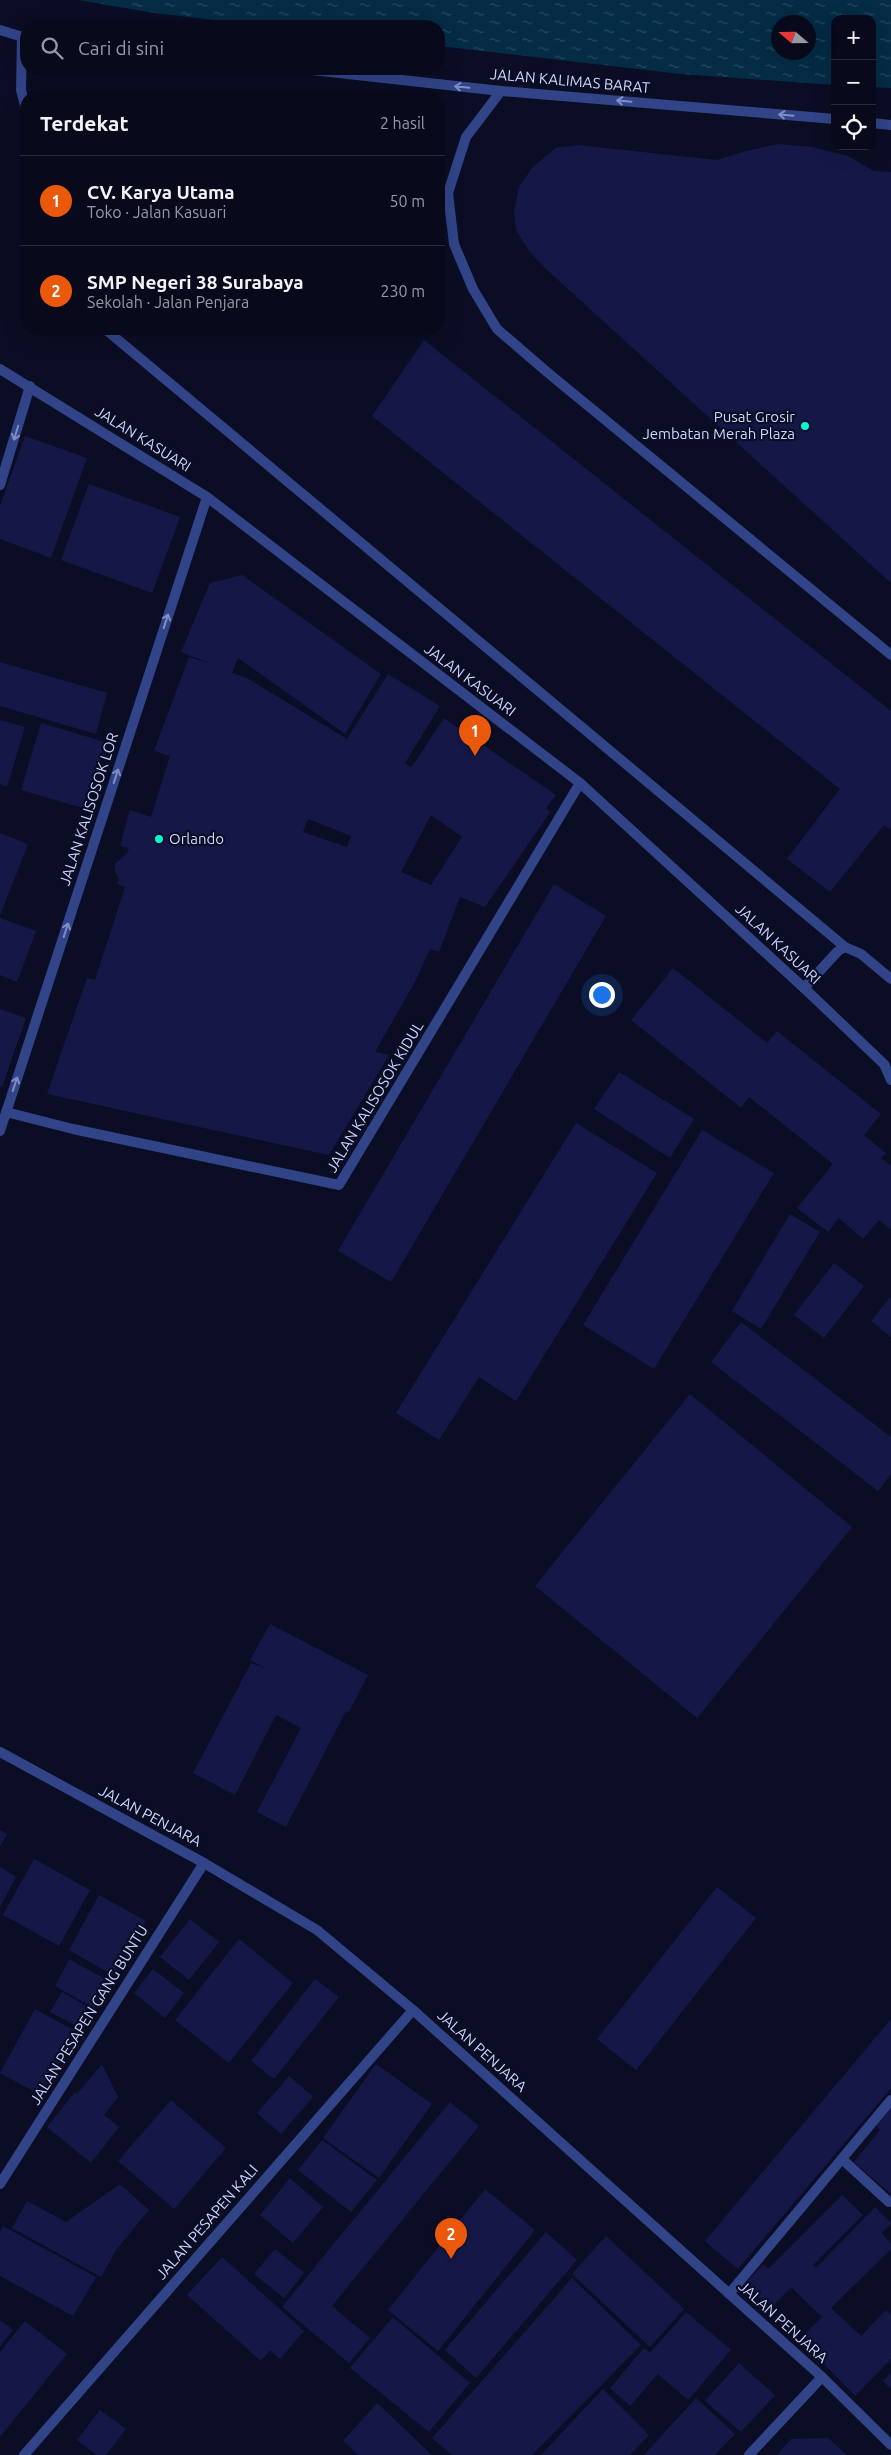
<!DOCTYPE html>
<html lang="id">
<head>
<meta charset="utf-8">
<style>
  body { margin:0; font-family:Ubuntu,sans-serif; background:#111324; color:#f1f3f6 }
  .controls { position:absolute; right:15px; top:15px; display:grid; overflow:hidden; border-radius:10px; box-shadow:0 5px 20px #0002 }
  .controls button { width:45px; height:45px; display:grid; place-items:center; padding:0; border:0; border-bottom:1px solid #292b3a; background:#080a1b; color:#f1f3f6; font:25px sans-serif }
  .compass { position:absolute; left:771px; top:15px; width:45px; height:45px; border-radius:50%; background:#080a1b; box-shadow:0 5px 20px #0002; rotate:290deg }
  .you { position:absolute; left:601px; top:994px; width:18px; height:18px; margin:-12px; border:4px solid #fff; border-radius:50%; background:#1a73e8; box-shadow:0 0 0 8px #1a73e833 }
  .badge { display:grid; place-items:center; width:32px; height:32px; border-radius:50%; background:#ea580c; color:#fff; font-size:16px; font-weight:700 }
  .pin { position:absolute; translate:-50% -41px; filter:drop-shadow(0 1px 2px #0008) }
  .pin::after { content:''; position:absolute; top:26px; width:18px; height:15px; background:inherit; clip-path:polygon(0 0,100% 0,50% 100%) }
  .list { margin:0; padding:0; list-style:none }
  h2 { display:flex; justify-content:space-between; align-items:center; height:65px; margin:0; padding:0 20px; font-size:21px }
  h2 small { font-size:16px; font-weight:400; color:#989aa3 }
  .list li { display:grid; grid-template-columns:32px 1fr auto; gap:15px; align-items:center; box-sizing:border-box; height:90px; padding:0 20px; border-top:1px solid #292b3a }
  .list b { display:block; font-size:19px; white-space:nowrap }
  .list p { margin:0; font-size:16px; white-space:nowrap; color:#989aa3 }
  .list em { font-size:16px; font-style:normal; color:#989aa3 }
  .icon { flex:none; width:28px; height:28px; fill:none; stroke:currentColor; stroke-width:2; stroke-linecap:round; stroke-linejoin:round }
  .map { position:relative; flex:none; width:891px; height:2455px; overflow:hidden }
  .search { position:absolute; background:#080a1b; box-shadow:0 5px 20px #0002; left:20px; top:20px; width:425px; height:55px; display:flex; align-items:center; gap:12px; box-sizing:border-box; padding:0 18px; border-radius:20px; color:#989aa3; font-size:19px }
  .panel { position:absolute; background:#080a1b; box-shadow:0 5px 20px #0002; left:20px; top:90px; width:425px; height:245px; border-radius:20px }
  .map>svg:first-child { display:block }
</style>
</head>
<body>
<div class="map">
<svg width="891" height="2455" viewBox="0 0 891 2455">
  <defs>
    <pattern id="water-ripples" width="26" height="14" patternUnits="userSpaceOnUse" patternTransform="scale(1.25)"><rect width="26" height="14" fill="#042c44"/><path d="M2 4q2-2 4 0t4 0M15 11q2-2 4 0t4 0" fill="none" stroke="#274a60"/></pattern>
  </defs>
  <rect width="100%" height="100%" fill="#0b0d24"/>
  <path fill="url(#water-ripples)" fill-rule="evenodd" d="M79 0H891V88L872 87V19H835V85L681 74 439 46V26H266L154 13ZM778 22H808V52H778Z"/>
  <path fill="#151847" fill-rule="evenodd" d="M778 144 812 147 848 156 874 171 891 172V583L546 269 529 251 516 230 514 212 519 187 532 168 555 148 578 145 717 160 746 151Z
    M424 340 891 711V830L884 825 830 892 787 859 840 789 372 416Z
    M25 436 87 458 51 558 0 539V506Z
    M89 484 180 517 152 593 61 560Z
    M242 575 381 674 345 734 238 658 232 673 247 678 347 739 388 674 440 706 405 763 411 768 444 718 556 795 546 808 550 812 485 907 460 897 439 952 430 949 416 980 375 1052 389 1055 329 1155 47 1094 87 978 95 980 125 887 117 884 119 879 115 872V864L127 853 129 848 120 846 130 810 151 817 170 756 154 751 189 657 214 665 181 652 210 583ZM431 815 462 837 431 885 401 872ZM308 819 351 836 347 847 303 832Z
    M0 662 107 693 96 734 0 706Z
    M0 720 25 727 7 787 0 784Z
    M41 723 105 742 86 809 21 790Z
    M0 833 28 844 0 916Z
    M554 884 606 916 391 1282 338 1251Z
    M0 918 36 931 17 982 0 975Z
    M673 968 767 1043 777 1031 881 1114 864 1135 886 1153 881 1158 891 1166V1230L879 1220 863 1239 839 1218 828 1232 797 1208 833 1164 749 1097 741 1108 631 1020Z
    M0 1009 26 1018 2 1087 0 1086Z
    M619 1072 694 1119 670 1158 594 1109Z
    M576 1123 657 1173 516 1401 479 1377 439 1440 396 1413Z
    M702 1130 774 1173 654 1369 583 1325Z
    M790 1214 820 1232 761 1329 732 1311Z
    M834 1263 864 1286 824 1338 794 1315Z
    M891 1296V1337L871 1321Z
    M741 1322 891 1437V1474L878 1491 711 1362Z
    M690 1394 852 1527 697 1718 535 1586Z
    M270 1624 368 1675 349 1712 346 1711 286 1827 257 1812 301 1728 276 1715 235 1795 193 1773 251 1663 267 1669 250 1660Z
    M0 1830 7 1834 0 1847Z
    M34 1859 90 1890 59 1946 3 1915Z
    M0 1867 16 1877 0 1907Z
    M717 1887 756 1918 636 2070 597 2039Z
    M99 1895 146 1921 116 1977 69 1950Z
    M190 1919 219 1942 189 1980 160 1957Z
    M239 1939 293 1983 229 2063 175 2020Z
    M69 1959 109 1981 94 2008 55 1986Z
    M153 1969 184 1993 165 2018 134 1993Z
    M315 1979 339 1997 274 2079 251 2061Z
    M62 1992 90 2008 79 2027 50 2012Z
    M35 2009 77 2032 41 2095 0 2073Z
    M891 2019V2088L738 2269 705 2241Z
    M102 2064 118 2097 104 2115 119 2127 91 2163 47 2127 75 2092 77 2094Z
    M376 2064 432 2104 379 2178 323 2138Z
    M289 2076 313 2097 281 2134 257 2113Z
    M171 2100 226 2148 174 2209 118 2161Z
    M450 2102 479 2126 332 2306 370 2338 349 2363 282 2307Z
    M891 2107V2194L854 2162 880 2130 876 2125Z
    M322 2140 377 2180 351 2212 298 2170Z
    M290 2178 323 2207 293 2243 260 2215Z
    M120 2184 149 2210 116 2250 101 2277 12 2228 27 2201 66 2222Z
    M485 2189 535 2230 438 2351 388 2310Z
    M842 2195 863 2215 813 2265 816 2268 875 2207 891 2223 882 2233 891 2244V2249L831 2308 861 2336 886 2310 891 2315V2359L855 2396 800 2339 822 2317 791 2287 770 2309 745 2283 764 2264 768 2269Z
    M3 2226 96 2277 73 2316 0 2276V2232Z
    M546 2232 577 2260 476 2378 445 2350Z
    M606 2236 684 2309 650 2347 572 2274Z
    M275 2249 304 2273 284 2298 254 2274Z
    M222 2257 304 2331 280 2359 270 2350 261 2361 187 2295Z
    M572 2278 641 2345 532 2455H452L432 2438Z
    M686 2312 731 2350 688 2400 658 2374 630 2406 610 2388 644 2348 650 2353Z
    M393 2317 470 2383 429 2432 350 2368Z
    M0 2320 13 2330 0 2347Z
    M25 2321 67 2354 0 2437V2352Z
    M739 2363 775 2395 741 2432 705 2401Z
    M891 2373V2389L883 2381Z
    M603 2389 649 2435 630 2455H541Z
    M696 2398 735 2434 715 2455H644Z
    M377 2403 432 2455H358L343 2441Z
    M100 2410 126 2429 106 2455H97L77 2440Z
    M828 2438 847 2455H777L791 2439Z"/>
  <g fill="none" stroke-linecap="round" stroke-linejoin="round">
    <path stroke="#314488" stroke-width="10" d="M22 37 21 90 26 109
      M501 91 466 137 448 193 454 244 473 289 497 329 547 372 891 655
      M105 329 845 947
      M804 988 838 951 845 947 861 954 891 979
      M842 2159 889 2202
      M729 2294 891 2100"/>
    <path stroke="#314488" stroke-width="10" d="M0 30 26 38
      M303 69 501 91 835 119
      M872 123 891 125
      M0 485 30 386
      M6 1112 73 1129 339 1185 580 783
      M0 1131 207 497
      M0 2184 204 1863
      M24 2455 413 2010
      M749 2455 822 2377"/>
    <path stroke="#314488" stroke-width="10" d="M0 369 207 497 580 783 804 988 884 1064 891 1080
      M0 1752 204 1863 317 1930 413 2010 822 2377 891 2445"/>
  </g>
  <defs><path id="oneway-shaft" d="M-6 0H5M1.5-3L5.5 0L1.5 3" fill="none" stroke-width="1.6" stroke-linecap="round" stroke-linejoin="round" transform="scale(1.25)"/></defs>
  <g stroke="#808cc4">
    <use href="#oneway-shaft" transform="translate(462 87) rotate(-174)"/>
    <use href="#oneway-shaft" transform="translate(624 101) rotate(-175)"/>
    <use href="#oneway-shaft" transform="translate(786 115) rotate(-175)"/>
    <use href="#oneway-shaft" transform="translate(16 433) rotate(107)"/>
    <use href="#oneway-shaft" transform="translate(166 621) rotate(-72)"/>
    <use href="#oneway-shaft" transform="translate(116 776) rotate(-72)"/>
    <use href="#oneway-shaft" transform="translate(66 930) rotate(-72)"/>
    <use href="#oneway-shaft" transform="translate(15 1084) rotate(-72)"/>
  </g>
  <g fill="#00f9d2" stroke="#0b0d24" stroke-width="2">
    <circle cx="805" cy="426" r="5"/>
    <circle cx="159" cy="839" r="5"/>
  </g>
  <g text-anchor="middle" stroke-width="4.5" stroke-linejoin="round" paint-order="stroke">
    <g font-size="15" fill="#ced5ff" stroke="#0b0d24">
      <text transform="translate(570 81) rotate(5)" y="5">JALAN KALIMAS BARAT</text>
      <text transform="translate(143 439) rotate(32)" y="5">JALAN KASUARI</text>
      <text transform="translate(470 680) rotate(37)" y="5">JALAN KASUARI</text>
      <text transform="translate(89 809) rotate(-72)" y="5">JALAN KALISOSOK LOR</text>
      <text transform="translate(778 944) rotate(43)" y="5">JALAN KASUARI</text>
      <text transform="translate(375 1097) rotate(-59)" y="5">JALAN KALISOSOK KIDUL</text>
      <text transform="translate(150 1816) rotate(28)" y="5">JALAN PENJARA</text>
      <text transform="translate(89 2015) rotate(-58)" y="5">JALAN PESAPEN GANG BUNTU</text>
      <text transform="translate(482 2051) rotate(42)" y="5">JALAN PENJARA</text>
      <text transform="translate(207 2222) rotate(-49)" y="5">JALAN PESAPEN KALI</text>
      <text transform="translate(783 2322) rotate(42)" y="5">JALAN PENJARA</text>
    </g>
    <g font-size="15" fill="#ced5ff" stroke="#0b0d24" text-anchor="end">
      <text x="795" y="422">Pusat Grosir<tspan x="795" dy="17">Jembatan Merah Plaza</tspan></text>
      <text x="169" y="844" text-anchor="start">Orlando</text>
    </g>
  </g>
</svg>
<div class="controls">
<button>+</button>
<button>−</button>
<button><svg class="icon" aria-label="locate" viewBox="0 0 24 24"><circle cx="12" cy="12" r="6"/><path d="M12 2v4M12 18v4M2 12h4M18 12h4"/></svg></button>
</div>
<svg class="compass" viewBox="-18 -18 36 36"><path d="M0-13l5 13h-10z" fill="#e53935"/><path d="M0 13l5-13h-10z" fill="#989aa3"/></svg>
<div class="you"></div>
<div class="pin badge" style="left:475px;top:756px">1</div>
<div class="pin badge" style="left:451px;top:2259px">2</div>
<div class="search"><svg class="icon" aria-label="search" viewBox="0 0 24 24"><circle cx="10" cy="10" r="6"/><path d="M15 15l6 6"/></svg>Cari di sini</div>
<section class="panel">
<h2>Terdekat<small>2 hasil</small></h2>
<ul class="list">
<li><span class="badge">1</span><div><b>CV. Karya Utama</b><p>Toko · Jalan Kasuari</p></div><em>50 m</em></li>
<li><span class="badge">2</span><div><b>SMP Negeri 38 Surabaya</b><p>Sekolah · Jalan Penjara</p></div><em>230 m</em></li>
</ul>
</section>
</div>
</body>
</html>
